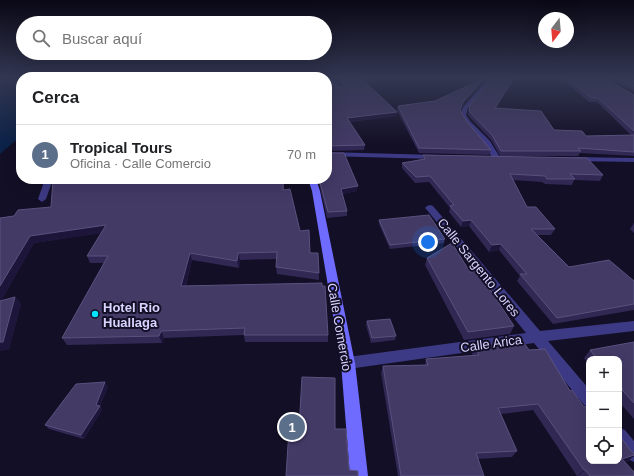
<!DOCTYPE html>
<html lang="es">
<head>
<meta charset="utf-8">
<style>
  body { margin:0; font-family:Arial,sans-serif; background:#f2f2f2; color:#202124 }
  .controls { position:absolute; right:12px; bottom:12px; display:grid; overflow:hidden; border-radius:8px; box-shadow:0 4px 16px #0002 }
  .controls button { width:36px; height:36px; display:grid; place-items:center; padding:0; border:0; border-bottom:1px solid #e0e0e0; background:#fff; color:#202124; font:20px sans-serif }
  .compass { position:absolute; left:538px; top:12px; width:36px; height:36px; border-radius:50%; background:#fff; box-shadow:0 4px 16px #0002; rotate:196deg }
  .you { position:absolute; left:428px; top:242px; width:14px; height:14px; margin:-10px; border:3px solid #fff; border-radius:50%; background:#1a73e8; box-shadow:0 0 0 6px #1a73e833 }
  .badge { display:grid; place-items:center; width:26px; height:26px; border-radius:50%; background:#b45309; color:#fff; font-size:13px; font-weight:700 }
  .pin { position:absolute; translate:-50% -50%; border:2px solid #fff; box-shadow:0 1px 4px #0006 }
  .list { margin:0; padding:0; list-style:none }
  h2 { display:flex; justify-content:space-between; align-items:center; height:52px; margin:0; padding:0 16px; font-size:17px }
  h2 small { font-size:13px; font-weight:400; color:#757577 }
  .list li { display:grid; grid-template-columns:26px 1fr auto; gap:12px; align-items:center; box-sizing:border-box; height:60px; padding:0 16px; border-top:1px solid #e0e0e0 }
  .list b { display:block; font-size:15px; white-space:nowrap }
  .list p { margin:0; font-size:13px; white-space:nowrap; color:#757577 }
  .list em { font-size:13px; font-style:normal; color:#757577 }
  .icon { flex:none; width:22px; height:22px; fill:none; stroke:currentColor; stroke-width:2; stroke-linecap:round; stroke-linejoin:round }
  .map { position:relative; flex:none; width:634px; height:476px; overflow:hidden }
  .search { position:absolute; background:#fff; box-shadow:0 4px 16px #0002; left:16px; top:16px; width:316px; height:44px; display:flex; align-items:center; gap:10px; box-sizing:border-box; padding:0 14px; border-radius:22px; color:#757577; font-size:15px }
  .panel { position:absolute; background:#fff; box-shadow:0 4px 16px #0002; left:16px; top:72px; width:316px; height:112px; border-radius:16px }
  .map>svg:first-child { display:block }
</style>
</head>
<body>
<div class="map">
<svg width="634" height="476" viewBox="0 0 634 476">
  <rect width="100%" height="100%" fill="#130f26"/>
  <path fill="#0c2248" d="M0 78H21V136L0 154Z"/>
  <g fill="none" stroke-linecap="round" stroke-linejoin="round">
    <path fill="#3d3a85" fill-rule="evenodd" d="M330 78H334L342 89 341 90H337Z
      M489 78H494L468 108 466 115 470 121 490 141 501 159 497 161H494L484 144 465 123 460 115 463 107Z
      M327 152 435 155 439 157 435 159 327 156Z
      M572 157 634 158V162L575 161H572Z
      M45 179H53L46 199 42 202 38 199Z
      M430 205 433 206 540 331 634 321V331L548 341 589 389V407L584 405 534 343 348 369 343 367 341 363 343 359 348 357 526 333 427 210 425 208 427 206Z
      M619 428 625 430 634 441V462C617 455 619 444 619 428Z"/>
    <path fill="#6f6bff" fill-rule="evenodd" d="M308 179H316L320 191 355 363 368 476H350L341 363 312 191Z"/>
  </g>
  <path fill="#312854" d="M327 78 336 87 341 88 342 87 336 78H361L397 112 396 116 349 122 365 145 364 150 327 151Z
    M470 78H488L486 79H484V82L462 106 460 111 467 122 491 150 489 155 419 153 397 110 398 106 435 101 482 79Z
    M558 78H605L634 95V156L580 153 578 156H500L491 140 468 115 470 105 497 108 554 130 586 136 631 135 597 102H589L567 83H564Z
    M609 78H634V92Z
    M423 155 603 175 600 181 574 180 572 185 545 184 542 182 513 180 527 207 555 229 551 235H537L569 267 634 281V310L553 324 517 281 520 276 499 250 489 252 469 226 461 227 449 212 450 208 429 182 415 183 402 168V163L422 160Z
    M53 179H284V190L300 231 310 253H318L319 280 277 274 276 267 277 259 240 260 239 268 192 260 186 286H322L328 335V342H245L244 335 164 338 162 343 67 345 62 338 104 263H90L87 256 101 233 34 243 1 301 15 297 21 304 9 349 0 351V218L14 216 51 207Z
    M319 179H327L357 191 342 194 347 211V216L327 218 319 183Z
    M379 220 445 239 444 243 390 249 379 224Z
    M634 223V233L630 229Z
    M427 258 470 272 514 326 510 334 464 340 425 265Z
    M367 321 396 336 395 340 371 343 366 325Z
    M634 342V419L619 402V359H589V364L584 358 590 350Z
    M475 346 529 350 570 391 584 407 634 453V456L628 461 625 462 634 476H577L533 410 501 414 517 451 512 457 478 459 484 476H398L381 373 383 366 425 365 426 359 473 356 472 353Z
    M108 386 100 406 102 410 84 439 49 429 45 425Z"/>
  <path fill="#1d163a" d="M485 78 484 82 462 106 459 114 463 102Z
    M514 78H515L494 112 495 108Z
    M397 112 396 116 347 122V118Z
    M358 186 357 191 341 194V189Z
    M471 220 469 226 461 227 463 221Z
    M106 225 109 232 34 243 0 303V286L30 236Z
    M501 244 499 250 489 252 492 245Z
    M190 253 192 260 184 293 181 286Z
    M238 253 240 260 239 268 237 261Z
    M15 297 21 304 9 349 0 351V342Z
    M161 331 164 338 162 343 159 336Z
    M105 382 108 386 100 406 102 410 84 439 81 435 96 405Z
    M634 455V456L628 461 615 465 622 459Z
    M584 470H585L579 475 577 476Z"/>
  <path fill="#433a66" stroke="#5a527e" d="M327 78H331L336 87 341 88 344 85 338 78H361L397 112 347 118 365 145 327 146Z
    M485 78 463 102 460 110 467 122 491 150 419 148 398 106 435 101Z
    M494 78H514L495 108 541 111 554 130 582 131 586 136 634 135V152L578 148 581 151H501L492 135 469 111 470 105Z
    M564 78H605L634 95V131L598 98H591L569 79H566Z
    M617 78H634V87Z
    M327 153H344L358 186 341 189 347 211 328 212 319 179H327Z
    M423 155 587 158 603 175 570 174 575 179H547L545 176 510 174 527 207H536L555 229H531L569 267 609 260 634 281V304L557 318 520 274H527L501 244 492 245 471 220 463 221 450 206 454 205 430 176 416 177 402 163 425 159Z
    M53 179H283V190L290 189 300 231 309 230 310 253H318L319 273 276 267 277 252 238 253 237 261 190 253 181 286 322 283V286H325L328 335H244L245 328 161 331 159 336 62 338 108 256H87L106 225 30 236 0 286V218L14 216 18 210 51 207Z
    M429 215 445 239 390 245 379 220Z
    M452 243 470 272 478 271 514 326 468 332 427 258Z
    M15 297 3 342H0V301Z
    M390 319 396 336 372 338 367 321Z
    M522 340 529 350 545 349 570 391 572 390 584 407 589 405V461H619V435L631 451 634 453V455L622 459 634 472V476H590L585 470H584L538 404 498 408 517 451 476 453 484 476H401L383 366 428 365 426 359 479 355 475 346Z
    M634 342V403L622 390 623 389 619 384V359H597L590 350Z
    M302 377 335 378V429H346L349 470 358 471V476H286L289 429H299Z
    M105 382 96 405 100 406 81 435 45 425 76 384Z"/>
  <linearGradient id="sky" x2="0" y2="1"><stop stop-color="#0a0815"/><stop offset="0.54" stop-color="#333752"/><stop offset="1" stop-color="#333752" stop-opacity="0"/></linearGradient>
  <rect width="634" height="144" fill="url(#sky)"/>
  <circle fill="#00e5ff" stroke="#130f26" stroke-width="1.5" cx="95" cy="314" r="4"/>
  <g text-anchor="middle" stroke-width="4" stroke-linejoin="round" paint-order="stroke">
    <g font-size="13" fill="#d9d4ff" stroke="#130f26">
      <text transform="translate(479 267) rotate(51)" y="5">Calle Sargento Lores</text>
      <text transform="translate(340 327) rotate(80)" y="5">Calle Comercio</text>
      <text transform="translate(491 343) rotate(-8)" y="5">Calle Arica</text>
    </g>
    <g font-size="13" font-weight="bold" fill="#d9d4ff" stroke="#130f26" text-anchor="start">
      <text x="103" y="312">Hotel Rio<tspan x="103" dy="15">Huallaga</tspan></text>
    </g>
  </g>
</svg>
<div class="controls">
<button>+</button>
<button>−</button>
<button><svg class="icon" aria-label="locate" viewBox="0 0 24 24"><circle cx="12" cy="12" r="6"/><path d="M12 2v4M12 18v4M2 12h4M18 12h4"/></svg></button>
</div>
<svg class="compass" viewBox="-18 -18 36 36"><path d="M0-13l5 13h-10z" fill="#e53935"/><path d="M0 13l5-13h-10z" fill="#757577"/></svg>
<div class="you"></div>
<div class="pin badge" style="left:292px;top:427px;background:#5c6f8a">1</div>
<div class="search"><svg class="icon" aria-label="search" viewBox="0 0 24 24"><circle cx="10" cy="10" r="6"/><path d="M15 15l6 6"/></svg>Buscar aquí</div>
<section class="panel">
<h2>Cerca<small></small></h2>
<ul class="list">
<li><span class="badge" style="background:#5c6f8a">1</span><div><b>Tropical Tours</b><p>Oficina · Calle Comercio</p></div><em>70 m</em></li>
</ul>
</section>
</div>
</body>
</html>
